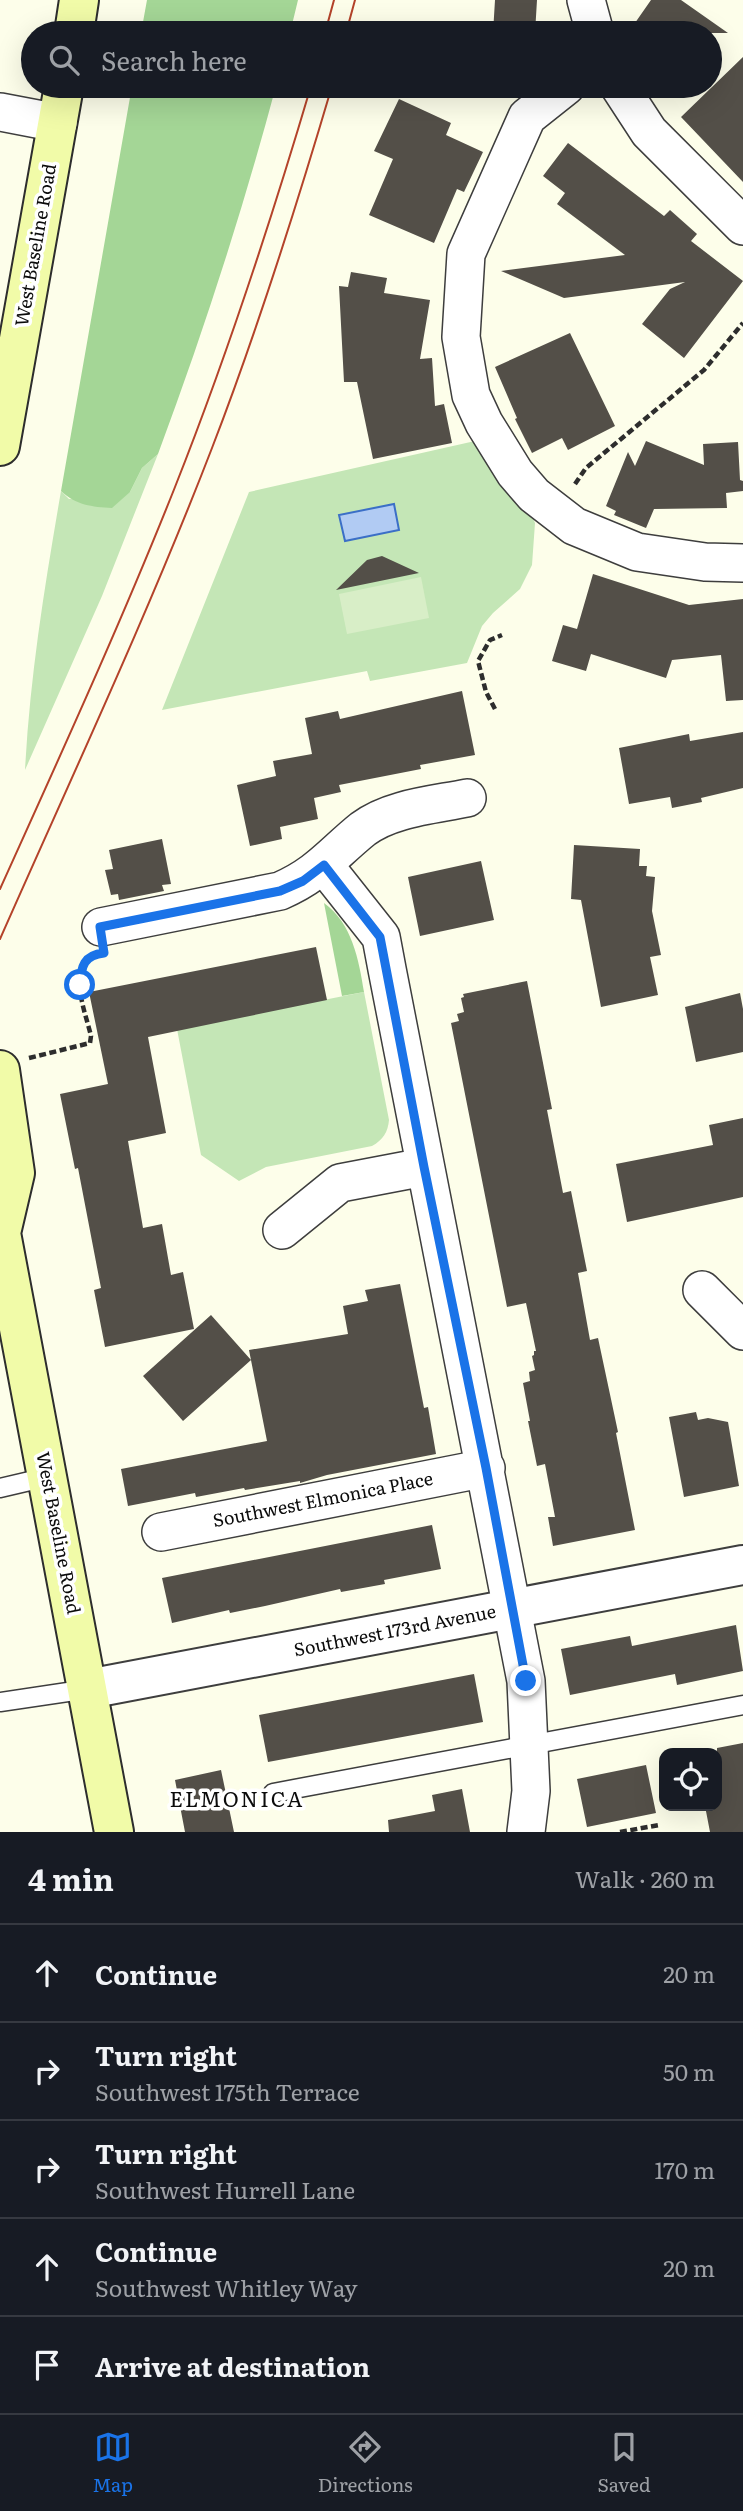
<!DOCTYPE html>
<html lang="en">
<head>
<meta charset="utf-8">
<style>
  body { margin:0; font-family:Literata,serif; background:#20242c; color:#f1f3f6 }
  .controls { position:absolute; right:21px; bottom:21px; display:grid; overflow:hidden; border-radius:14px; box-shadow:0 7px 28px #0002 }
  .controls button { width:63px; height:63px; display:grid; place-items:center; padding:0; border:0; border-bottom:2px solid #363941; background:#171b24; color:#f1f3f6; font:35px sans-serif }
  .stop { position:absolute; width:21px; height:21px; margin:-16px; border:5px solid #1a73e8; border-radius:50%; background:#fff }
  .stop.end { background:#1a73e8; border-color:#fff; box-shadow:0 2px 7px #0008 }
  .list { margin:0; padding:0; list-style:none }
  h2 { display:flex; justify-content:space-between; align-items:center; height:91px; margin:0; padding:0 28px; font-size:30px }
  h2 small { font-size:23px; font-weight:400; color:#9ea1a6 }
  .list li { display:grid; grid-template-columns:46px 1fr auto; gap:21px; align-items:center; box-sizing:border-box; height:98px; padding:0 28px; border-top:2px solid #363941 }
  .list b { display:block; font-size:26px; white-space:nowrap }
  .list p { margin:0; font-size:23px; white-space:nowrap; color:#9ea1a6 }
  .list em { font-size:23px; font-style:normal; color:#9ea1a6 }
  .icon { flex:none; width:38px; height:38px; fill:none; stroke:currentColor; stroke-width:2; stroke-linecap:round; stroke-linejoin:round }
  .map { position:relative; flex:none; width:743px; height:1832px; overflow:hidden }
  .search { position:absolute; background:#171b24; box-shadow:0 7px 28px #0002; left:21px; right:21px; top:21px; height:77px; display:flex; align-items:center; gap:18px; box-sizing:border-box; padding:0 24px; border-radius:38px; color:#9ea1a6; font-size:26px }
  .sheet { height:581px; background:#171b24 }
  nav { display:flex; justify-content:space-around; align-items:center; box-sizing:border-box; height:98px; border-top:2px solid #363941; background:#171b24; font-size:19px; color:#9ea1a6 }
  nav a { display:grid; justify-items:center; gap:4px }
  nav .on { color:#1a73e8 }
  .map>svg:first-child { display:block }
</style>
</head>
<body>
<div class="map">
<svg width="743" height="1832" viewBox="0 0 743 1832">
  <rect width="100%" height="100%" fill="#fdfeea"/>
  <path fill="#c4e6b6" d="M475 441 532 516 535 523 532 565 520 589 493 613 482 626 467 663 370 681 367 671 162 710 249 492Z
    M158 454 102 596 25 770C30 675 45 584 61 491L69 499 130 492 142 468Z
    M364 992 389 1120C388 1132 383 1140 372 1146L266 1167 239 1181 201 1155 177 1029Z"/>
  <path fill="#a4d696" d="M147 0H298L290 33H141Z
    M132 86H276C243 210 203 333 158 454L142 468 130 492 112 508C92 507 76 505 61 491Z
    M324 903C352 923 359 960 364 992L342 996Z"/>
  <path fill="#d8eec7" d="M421 577 429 618 347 634 339 594Z"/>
  <path fill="#b1cbf3" stroke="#3b6fc7" stroke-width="2" d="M394 504 399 530 345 541 339 515Z"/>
  <path fill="#534f48" d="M495 0H537L535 33H493Z
    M651 0H681L728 33H628Z
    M743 57V182L681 117Z
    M399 99 451 123 446 135 483 152 464 192 457 189 434 243 369 215 393 159 374 151Z
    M568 143 664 216 670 210 697 234 691 241 743 281 684 358 642 324 670 289 685 282 564 298 501 271 625 255 557 204 565 193 543 176Z
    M351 272 387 278 384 293 430 300 420 359 432 358 435 406 444 404 452 443 373 459 357 382H344L339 286 348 287Z
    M570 333 615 426 568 450 562 438 532 453 515 419 517 418 495 367Z
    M646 441 704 465 703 444 738 442 740 480 743 481V491L726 493 727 508 654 509 646 528 614 515 616 511 606 506 628 452 635 466Z
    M382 556 419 573 336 590 367 560Z
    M593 574 689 605 743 599V700L726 701 721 655 672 660 666 678 591 654 586 671 552 661 563 625 577 629Z
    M462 691 475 755 420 765 421 769 339 785 341 792 314 798 318 819 280 827 282 839 250 846 237 785 276 776 273 761 312 754 305 718 338 711 340 719Z
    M743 732V788L701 798 702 802 672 808 670 797 629 804 619 748 689 734 690 741Z
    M162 839 171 884 162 885 164 891 119 900 118 894 111 895 105 870 113 869 109 850Z
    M574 845 640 849 639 866H647L646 876 655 877 652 911 661 955 650 957 658 995 601 1007 581 900 571 899Z
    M481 861 494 920 420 936 408 877Z
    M316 947 327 1000 148 1037 166 1133 128 1141 143 1228 162 1224 171 1275 183 1272 194 1329 105 1347 94 1290 101 1288 78 1168 75 1169 60 1094 108 1084 89 992Z
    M527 981 552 1109 547 1110 563 1193 571 1191 587 1271 578 1273 590 1340 598 1338 618 1432 616 1433 635 1530 553 1546 548 1517H555L545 1464 537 1466 528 1421H530L523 1383 530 1381 529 1372 535 1370 532 1356 534 1355V1351H536L526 1303 507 1307 451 1023 459 1021 457 1014 464 1012 461 998 464 997 463 994Z
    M740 993 743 1009V1052L696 1062 685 1007Z
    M743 1118V1197L627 1222 616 1164 713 1145 709 1125Z
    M400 1284 424 1408 428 1407 436 1454 327 1475 300 1483V1481L245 1490 244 1488 196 1497 195 1493 128 1506 121 1469 267 1441 249 1350 348 1334 343 1306 368 1301 365 1290Z
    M211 1315 251 1360 183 1421 143 1376Z
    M696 1412 698 1420 708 1418 728 1422 739 1486 684 1497 669 1417Z
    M432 1525 441 1569 384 1580 385 1584 341 1592 340 1589 265 1606 230 1613 229 1610 172 1623 162 1578Z
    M736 1625 743 1671 677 1685 675 1674 570 1695 561 1649 630 1636 632 1646Z
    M474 1674 483 1722 268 1762 259 1715Z
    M743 1743V1832H710L705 1806H717V1748Z
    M646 1765 656 1813 587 1827 577 1779Z
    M221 1770 234 1832H185L175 1780Z
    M462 1789 470 1832H389L388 1820 435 1811 432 1795Z"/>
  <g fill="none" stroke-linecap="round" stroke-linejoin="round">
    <g stroke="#3e3e3e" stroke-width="21">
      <path id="service" d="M0 1488 47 1477
        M0 1702 88 1689
        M273 1793 743 1705"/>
    </g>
    <g stroke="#3e3e3e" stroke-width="40">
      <path id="minor" d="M586 0 595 33
        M566 86 527 117 466 254 461 337 471 395 484 423 515 473 534 495 574 526 637 552 705 562 743 563
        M619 86 649 132 743 226
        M0 112 58 123
        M324 865 381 937 387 969 526 1681 531 1791 526 1832
        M101 927 280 891C319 874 332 854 363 829 391 808 433 805 467 798
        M282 1230 340 1183 424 1167
        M702 1290 743 1331
        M161 1532 486 1468"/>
    </g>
    <g stroke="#3e3e3e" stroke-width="42">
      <path id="tertiary" d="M88 1689 743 1565"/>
    </g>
    <g stroke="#2d2d2d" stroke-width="42">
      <path id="secondary" d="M74 33 79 0
        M0 446 64 86
        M0 1070 15 1173 1 1233 114 1832"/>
    </g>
    <path stroke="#2d2d2d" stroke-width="4.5" stroke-dasharray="7 3.5" stroke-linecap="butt" d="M575 484 586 468 704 370 743 323
      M495 709 486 692 478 661 490 640 502 635
      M29 1058 90 1043 91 1036C86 1014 70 977 88 958
      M620 1832 659 1825"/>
    <use href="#service" stroke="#fff" stroke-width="18"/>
    <use href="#minor" stroke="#fff" stroke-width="37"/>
    <use href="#tertiary" stroke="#fff" stroke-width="38"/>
    <use href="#secondary" stroke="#f1fba8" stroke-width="38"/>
    <path stroke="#b4432a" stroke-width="2" d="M325 33 334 0
      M346 33 355 0
      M0 889C60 756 121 623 175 487 227 356 271 221 311 86
      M0 939C72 776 148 614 212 448 258 329 296 208 332 86"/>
  </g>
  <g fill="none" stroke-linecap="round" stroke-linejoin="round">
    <path stroke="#1a73e8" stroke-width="9" d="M80 985C81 966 84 955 104 953L100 927 280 891 303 881 324 865 380 937 424 1167 486 1468 526 1681"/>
  </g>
  <g text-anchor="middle" stroke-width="7" stroke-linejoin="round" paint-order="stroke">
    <g font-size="18" fill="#0b0b0b" stroke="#fff">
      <text transform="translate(36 245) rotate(-80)" y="6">West Baseline Road</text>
      <text transform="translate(323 1500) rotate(-11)" y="6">Southwest Elmonica Place</text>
      <text transform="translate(58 1533) rotate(79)" y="6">West Baseline Road</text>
      <text transform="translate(395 1631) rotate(-11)" y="6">Southwest 173rd Avenue</text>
    </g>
    <g font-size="21" letter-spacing="2" fill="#0b0b0b" stroke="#fff">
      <text x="237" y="1807">ELMONICA</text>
    </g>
  </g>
</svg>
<div class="controls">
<button><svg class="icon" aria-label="locate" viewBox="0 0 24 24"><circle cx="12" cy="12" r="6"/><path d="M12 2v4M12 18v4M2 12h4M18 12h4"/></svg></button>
</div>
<div class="stop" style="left:80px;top:985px"></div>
<div class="stop end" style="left:526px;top:1681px"></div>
<div class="search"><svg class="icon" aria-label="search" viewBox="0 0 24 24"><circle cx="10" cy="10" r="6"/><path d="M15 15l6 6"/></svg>Search here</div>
</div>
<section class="sheet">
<h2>4 min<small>Walk · 260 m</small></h2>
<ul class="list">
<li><svg class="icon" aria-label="ahead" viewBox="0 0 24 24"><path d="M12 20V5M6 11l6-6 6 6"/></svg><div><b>Continue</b></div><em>20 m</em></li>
<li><svg class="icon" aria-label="right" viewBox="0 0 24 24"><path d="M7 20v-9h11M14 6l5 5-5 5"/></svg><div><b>Turn right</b><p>Southwest 175th Terrace</p></div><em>50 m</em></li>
<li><svg class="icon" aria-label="right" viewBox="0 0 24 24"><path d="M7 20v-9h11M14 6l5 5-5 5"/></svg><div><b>Turn right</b><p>Southwest Hurrell Lane</p></div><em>170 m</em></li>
<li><svg class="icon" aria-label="ahead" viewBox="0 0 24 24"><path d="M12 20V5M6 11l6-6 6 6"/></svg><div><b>Continue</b><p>Southwest Whitley Way</p></div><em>20 m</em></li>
<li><svg class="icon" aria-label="arrive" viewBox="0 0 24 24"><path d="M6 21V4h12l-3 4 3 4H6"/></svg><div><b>Arrive at destination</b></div></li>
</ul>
</section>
<nav>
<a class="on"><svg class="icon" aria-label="map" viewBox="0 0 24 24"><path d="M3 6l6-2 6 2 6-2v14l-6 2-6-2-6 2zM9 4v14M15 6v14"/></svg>Map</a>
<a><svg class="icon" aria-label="directions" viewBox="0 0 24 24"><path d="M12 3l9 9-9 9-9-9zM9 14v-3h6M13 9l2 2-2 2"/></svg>Directions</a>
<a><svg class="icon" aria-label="saved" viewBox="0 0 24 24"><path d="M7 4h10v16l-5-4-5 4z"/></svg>Saved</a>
</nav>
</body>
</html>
